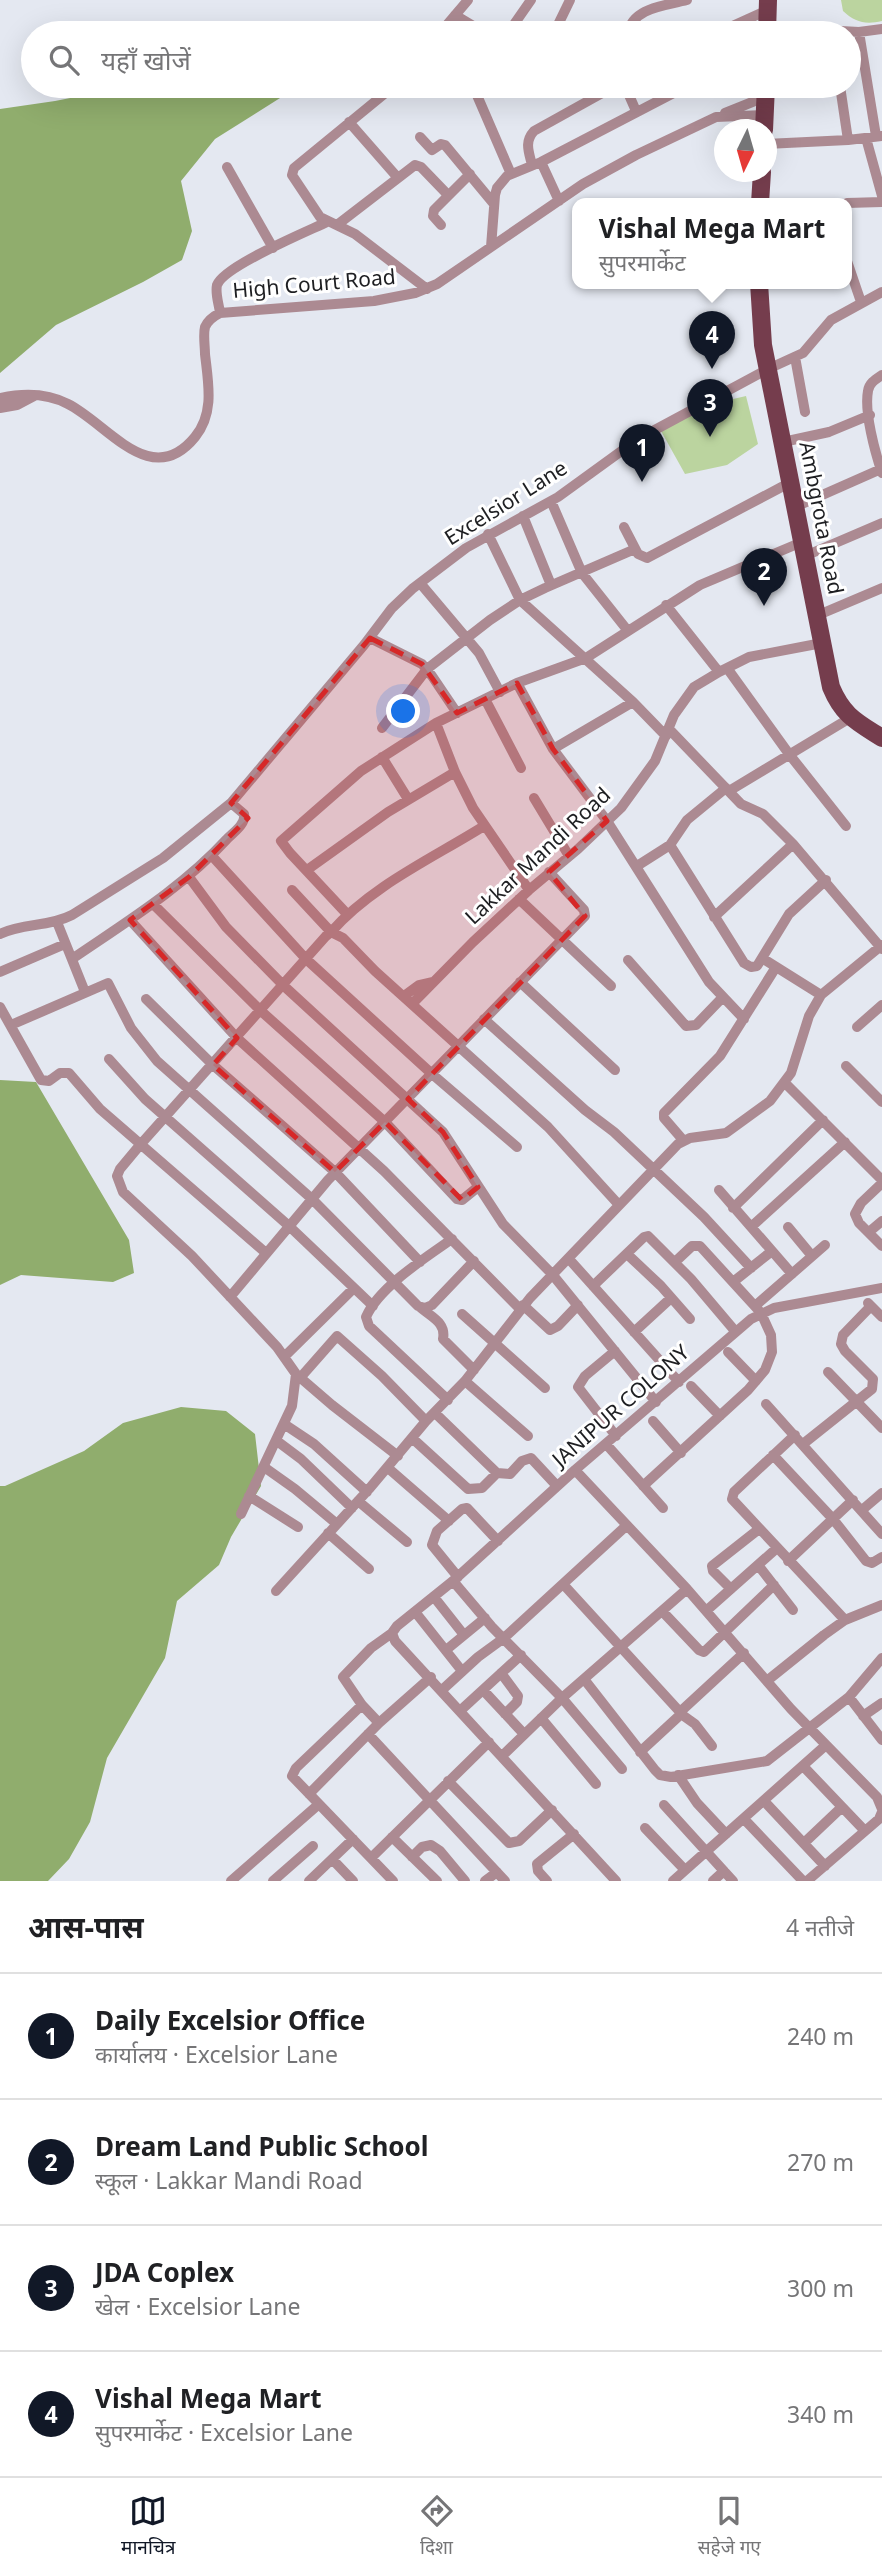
<!DOCTYPE html>
<html lang="hi">
<head>
<meta charset="utf-8">
<style>
  body { margin:0; font-family:"Noto Sans","Noto Sans Devanagari",sans-serif; background:#f2f2f2; color:#202124 }
  .compass { position:absolute; left:714px; top:119px; width:63px; height:63px; border-radius:50%; background:#fff; box-shadow:0 7px 28px #0002; rotate:185deg }
  .you { position:absolute; left:404px; top:712px; width:24px; height:24px; margin:-18px; border:5px solid #fff; border-radius:50%; background:#1a73e8; box-shadow:0 0 0 10px #1a73e833 }
  .badge { display:grid; place-items:center; width:46px; height:46px; border-radius:50%; background:#111827; color:#fff; font-size:23px; font-weight:700 }
  .pin { position:absolute; translate:-50% -58px; filter:drop-shadow(0 2px 4px #0008) }
  .pin::after { content:''; position:absolute; top:37px; width:24px; height:21px; background:inherit; clip-path:polygon(0 0,100% 0,50% 100%) }
  .popup { position:absolute; left:572px; top:198px; width:280px; height:91px; box-sizing:border-box; display:grid; place-content:center; border-radius:14px; background:#fff; filter:drop-shadow(0 2px 5px #0005); font-size:23px; white-space:nowrap; color:#757577 }
  .popup b { font-size:26px; color:#202124 }
  .popup::after { content:''; position:absolute; left:50%; top:100%; margin-left:-14px; border:14px solid transparent; border-top-color:#fff }
  .list { margin:0; padding:0; list-style:none }
  h2 { display:flex; justify-content:space-between; align-items:center; height:91px; margin:0; padding:0 28px; font-size:30px }
  h2 small { font-size:23px; font-weight:400; color:#757577 }
  .list li { display:grid; grid-template-columns:46px 1fr auto; gap:21px; align-items:center; box-sizing:border-box; height:126px; padding:0 28px; border-top:2px solid #e0e0e0 }
  .list b { display:block; font-size:26px; white-space:nowrap }
  .list p { margin:0; font-size:23px; white-space:nowrap; color:#757577 }
  .list em { font-size:23px; font-style:normal; color:#757577 }
  .icon { flex:none; width:38px; height:38px; fill:none; stroke:currentColor; stroke-width:2; stroke-linecap:round; stroke-linejoin:round }
  .map { position:relative; flex:none; width:882px; height:1881px; overflow:hidden }
  .search { position:absolute; background:#fff; box-shadow:0 7px 28px #0002; left:21px; right:21px; top:21px; height:77px; display:flex; align-items:center; gap:18px; box-sizing:border-box; padding:0 24px; border-radius:38px; color:#757577; font-size:26px }
  .sheet { height:595px; background:#fff }
  nav { display:flex; justify-content:space-around; align-items:center; box-sizing:border-box; height:98px; border-top:2px solid #e0e0e0; background:#fff; font-size:19px; color:#757577 }
  nav a { display:grid; justify-items:center; gap:4px }
  nav .on { color:#111827 }
  .map>svg:first-child { display:block }
</style>
</head>
<body>
<div class="map">
<svg width="882" height="1881" viewBox="0 0 882 1881">
  <rect width="100%" height="100%" fill="#e4e8f1"/>
  <path fill="#bbd49f" d="M841 0H882V21C865 25 855 22 843 11Z
    M746 396 758 444 727 465 685 474 661 431 703 406Z"/>
  <path fill="#90ad6d" d="M131 86H299L215 139 181 181 192 231 182 260 143 282 56 325 0 373V109L55 101Z
    M0 1080 36 1082 129 1240 134 1273 113 1282 21 1275 0 1285Z
    M181 1407 226 1411 255 1434 261 1486 231 1537 219 1565 177 1601 165 1658 107 1758 90 1822 69 1859 48 1881H0V1486H5L84 1451 123 1423Z"/>
  <g fill="none" stroke-linecap="round" stroke-linejoin="round">
    <path stroke="#ac8a92" stroke-width="10" d="M455 15 485 33
      M767 27 859 32 882 29
      M859 32 876 136
      M440 33 468 0
      M508 33 531 0
      M554 33 570 0
      M628 33C633 7 665 6 687 0
      M717 33 768 10
      M394 86 294 168 292 175 320 217 355 234 427 289
      M473 86 511 174
      M625 86 636 111
      M840 86 848 140
      M725 113 765 97
      M349 122 398 178
      M420 137 432 150 441 144 445 145 494 204
      M866 138 882 196
      M766 144 848 140 882 136
      M541 162 559 201
      M532 165C529 152 524 142 534 131L615 86
      M227 167 273 248
      M847 203 882 202
      M337 225 415 165 421 167 448 195
      M441 225 433 216 434 210 470 174
      M491 247 495 195 497 188 507 176 541 162 687 86
      M847 261 861 302
      M220 313C219 304 215 294 217 285 224 266 306 232 327 222
      M795 357 805 412
      M882 375C876 379 869 383 868 391 864 412 875 452 882 473
      M0 398C23 393 47 393 68 404 108 424 151 491 195 437 215 413 208 382 205 354 205 346 203 335 205 327 208 320 214 316 220 313L374 301 415 293 437 284 583 184 636 155 716 117 765 115
      M0 408 17 405 34 396
      M783 442 829 432 870 415
      M551 501 582 573 628 631
      M795 507 881 469
      M523 516 551 585
      M624 527 638 554 647 558 791 482
      M488 534 520 600 633 702 666 736
      M805 556 882 523
      M420 583 479 653 500 692
      M666 605 719 672
      M816 616 882 588
      M370 638 422 664 432 676 457 713
      M727 668 789 754 846 826
      M517 683 553 749 607 821 709 982 744 1019
      M485 699 521 768
      M436 723 455 772 473 808 529 890
      M382 728 427 669 490 620 520 600 545 588 635 549
      M669 729 741 804 763 814 793 844 882 949
      M553 749 633 702
      M382 757 408 799
      M729 791 850 718
      M534 798 569 856
      M670 845 744 963 751 967 757 966 789 914 826 880
      M212 856 306 959 432 1074 517 1147
      M637 866 670 845 687 820 726 788
      M307 870 388 812 455 772
      M189 877 226 927 284 986 443 1132 503 1224 552 1274 656 1402
      M292 890 331 932C371 886 433 858 484 826
      M519 899 611 986
      M153 904 261 1011 385 1122 457 1199 462 1200 478 1187
      M347 914 290 853 281 841 361 771 436 723 517 683 586 658 700 585 802 542
      M714 917 793 844
      M130 920 237 1038 384 1171 520 1309
      M57 922 85 992
      M0 934C23 923 49 927 72 915L163 858 231 803
      M762 958 821 995
      M72 959C126 922 182 888 227 839 234 832 246 824 244 814L231 803 364 645 392 608 412 589 466 548 558 497 638 439 768 369 803 353 831 320 882 292
      M628 960 686 1026 696 1025 722 998
      M0 972 65 944
      M520 982 615 1070
      M404 996 419 985 432 982
      M146 999 213 1065 335 1172 420 1262
      M412 1004 473 942 529 890 578 849 621 808 655 761 674 715 694 687 719 672 749 657 822 643
      M0 1007 41 1080 49 1081 60 1073H69L100 1109 266 1253
      M484 1019 585 1110 614 1132 704 1217 751 1268
      M11 1025 108 983 131 1028 157 1061 312 1199 418 1306 425 1308 432 1305 474 1261
      M857 1027 882 1005
      M109 1059 145 1099 289 1226 373 1306
      M846 1066 882 1102
      M785 1083 882 1180
      M683 1140 664 1118V1113L720 1056 776 967
      M882 1183 861 1203 855 1214 859 1223 882 1246
      M719 1190 792 1274
      M733 1208 823 1120
      M751 1227 845 1142
      M788 1227 812 1256
      M869 1232 882 1221
      M627 1254 661 1286 690 1319
      M569 1259 679 1382
      M733 1282 772 1251
      M593 1286 644 1237 648 1236 691 1279 735 1331
      M230 1297 328 1180 585 916 584 910 549 872
      M868 1303 882 1317
      M523 1305 550 1330 558 1326 578 1305
      M755 1306 825 1245
      M421 1308C433 1318 446 1323 443 1339L474 1370
      M462 1314 545 1388
      M634 1332 671 1298
      M615 1351 585 1376 578 1387 616 1436
      M728 1352 756 1381
      M284 1357 354 1288
      M828 1372 882 1428
      M296 1374 332 1405 398 1456
      M300 1378 337 1336 382 1376 426 1421
      M465 1381 528 1436
      M691 1386 720 1416
      M448 1400 369 1326 366 1317C379 1287 425 1258 452 1239
      M766 1404 882 1534
      M435 1413 497 1473 510 1474 522 1461 531 1458 557 1486
      M653 1421 681 1453
      M284 1424 314 1444 367 1492
      M795 1435 734 1492 732 1499 845 1620
      M412 1438 468 1489 482 1488 497 1473
      M277 1441 301 1459 352 1508
      M606 1444 663 1508
      M803 1444 872 1389 873 1379 845 1351 841 1344 843 1335 871 1306
      M773 1455 833 1519 866 1561 872 1563 882 1557
      M264 1467 295 1489 337 1524
      M388 1468 449 1521
      M575 1470 687 1589 791 1709 877 1797 882 1809
      M643 1486 748 1390 765 1370 772 1352 771 1335 761 1313 700 1246H692L675 1262
      M249 1496 298 1527
      M358 1501 407 1542
      M862 1510 882 1493
      M241 1514 292 1406 296 1374 277 1347 192 1256 123 1192 117 1176 120 1169 140 1145 326 936 331 932 343 938 375 971 548 1127 619 1205
      M328 1533 369 1569
      M788 1561 853 1500
      M758 1565 793 1610
      M458 1577 432 1545 437 1531 462 1509 467 1508 498 1541
      M453 1581 492 1627 562 1698 622 1769
      M563 1584 680 1712 679 1716 640 1752
      M731 1589 713 1571 712 1566 759 1529
      M276 1591 369 1489 426 1421 465 1381 530 1298 678 1144 690 1138 726 1133 770 1101 791 1073 809 1016 821 995 882 945
      M434 1597 464 1635
      M662 1611 699 1650 704 1652 774 1585
      M706 1611 777 1548
      M416 1613 462 1671
      M446 1650 485 1618
      M501 1673 518 1696 517 1702 505 1714
      M584 1679 655 1770 660 1775 671 1777 767 1761 849 1697 882 1658
      M768 1680 824 1635 845 1620 882 1605
      M442 1690 478 1657 504 1638 626 1526
      M483 1690 524 1734
      M849 1697 882 1740
      M362 1705 296 1768 292 1776 393 1881
      M461 1710 521 1655
      M680 1712 744 1653
      M681 1714 695 1724 712 1746
      M863 1716 882 1703
      M541 1718 596 1784
      M379 1723 362 1705 343 1677 371 1648 392 1633
      M368 1734 505 1881
      M502 1756 562 1698 687 1589
      M803 1766 865 1831
      M678 1775 697 1803 726 1834
      M448 1781 509 1843 519 1841 552 1810
      M309 1794 379 1723 431 1677
      M764 1801 825 1866
      M664 1805 733 1881
      M744 1819 803 1881
      M645 1828 685 1870
      M392 1837 437 1881
      M804 1843 842 1807
      M412 1857 422 1847 431 1845 440 1851 465 1881
      M371 1858 489 1742
      M332 1859 353 1881
      M231 1881 319 1804
      M273 1881 313 1846
      M309 1881 353 1839
      M485 1881 497 1872
      M547 1881 538 1871 537 1864 574 1834
      M616 1881 395 1641 392 1633 397 1626 453 1581 575 1470 751 1319 774 1308 882 1288
      M673 1881 826 1745
      M713 1881 724 1871
      M807 1881 879 1819 882 1812"/>
    <path stroke="#753d4d" stroke-width="18" d="M767 33 768 0
      M764 130 766 86
      M760 203 762 172
      M759 283 763 345 831 687C843 716 857 722 882 738"/>
  </g>
  <path fill="#d62828" fill-opacity="0.2" stroke="#d62828" stroke-width="5" stroke-dasharray="14 9" stroke-linejoin="round" d="M370 638 422 664 457 713 517 683 553 749 607 821 549 872 585 916 408 1099 443 1132 478 1187 462 1200 385 1122 335 1172 213 1065 237 1038 130 920 189 877 248 818 231 803Z"/>
  <g text-anchor="middle" stroke-width="6" stroke-linejoin="round" paint-order="stroke">
    <g font-size="21" fill="#1e1f22" stroke="#fff">
      <text transform="translate(314 284) rotate(-5)" y="7">High Court Road</text>
      <text transform="translate(506 503) rotate(-32)" y="7">Excelsior Lane</text>
      <text transform="translate(821 518) rotate(79)" y="7">Ambgrota Road</text>
      <text transform="translate(538 856) rotate(-43)" y="7">Lakkar Mandi Road</text>
      <text transform="translate(621 1406) rotate(-41)" y="7">JANIPUR COLONY</text>
    </g>
  </g>
</svg>
<svg class="compass" viewBox="-18 -18 36 36"><path d="M0-13l5 13h-10z" fill="#e53935"/><path d="M0 13l5-13h-10z" fill="#757577"/></svg>
<div class="you"></div>
<div class="pin badge" style="left:642px;top:482px">1</div>
<div class="pin badge" style="left:764px;top:606px">2</div>
<div class="pin badge" style="left:710px;top:437px">3</div>
<div class="pin badge" style="left:712px;top:369px">4</div>
<div class="popup"><b>Vishal Mega Mart</b>सुपरमार्केट</div>
<div class="search"><svg class="icon" aria-label="search" viewBox="0 0 24 24"><circle cx="10" cy="10" r="6"/><path d="M15 15l6 6"/></svg>यहाँ खोजें</div>
</div>
<section class="sheet">
<h2>आस-पास<small>4 नतीजे</small></h2>
<ul class="list">
<li><span class="badge">1</span><div><b>Daily Excelsior Office</b><p>कार्यालय · Excelsior Lane</p></div><em>240 m</em></li>
<li><span class="badge">2</span><div><b>Dream Land Public School</b><p>स्कूल · Lakkar Mandi Road</p></div><em>270 m</em></li>
<li><span class="badge">3</span><div><b>JDA Coplex</b><p>खेल · Excelsior Lane</p></div><em>300 m</em></li>
<li><span class="badge">4</span><div><b>Vishal Mega Mart</b><p>सुपरमार्केट · Excelsior Lane</p></div><em>340 m</em></li>
</ul>
</section>
<nav>
<a class="on"><svg class="icon" aria-label="map" viewBox="0 0 24 24"><path d="M3 6l6-2 6 2 6-2v14l-6 2-6-2-6 2zM9 4v14M15 6v14"/></svg>मानचित्र</a>
<a><svg class="icon" aria-label="directions" viewBox="0 0 24 24"><path d="M12 3l9 9-9 9-9-9zM9 14v-3h6M13 9l2 2-2 2"/></svg>दिशा</a>
<a><svg class="icon" aria-label="saved" viewBox="0 0 24 24"><path d="M7 4h10v16l-5-4-5 4z"/></svg>सहेजे गए</a>
</nav>
</body>
</html>
